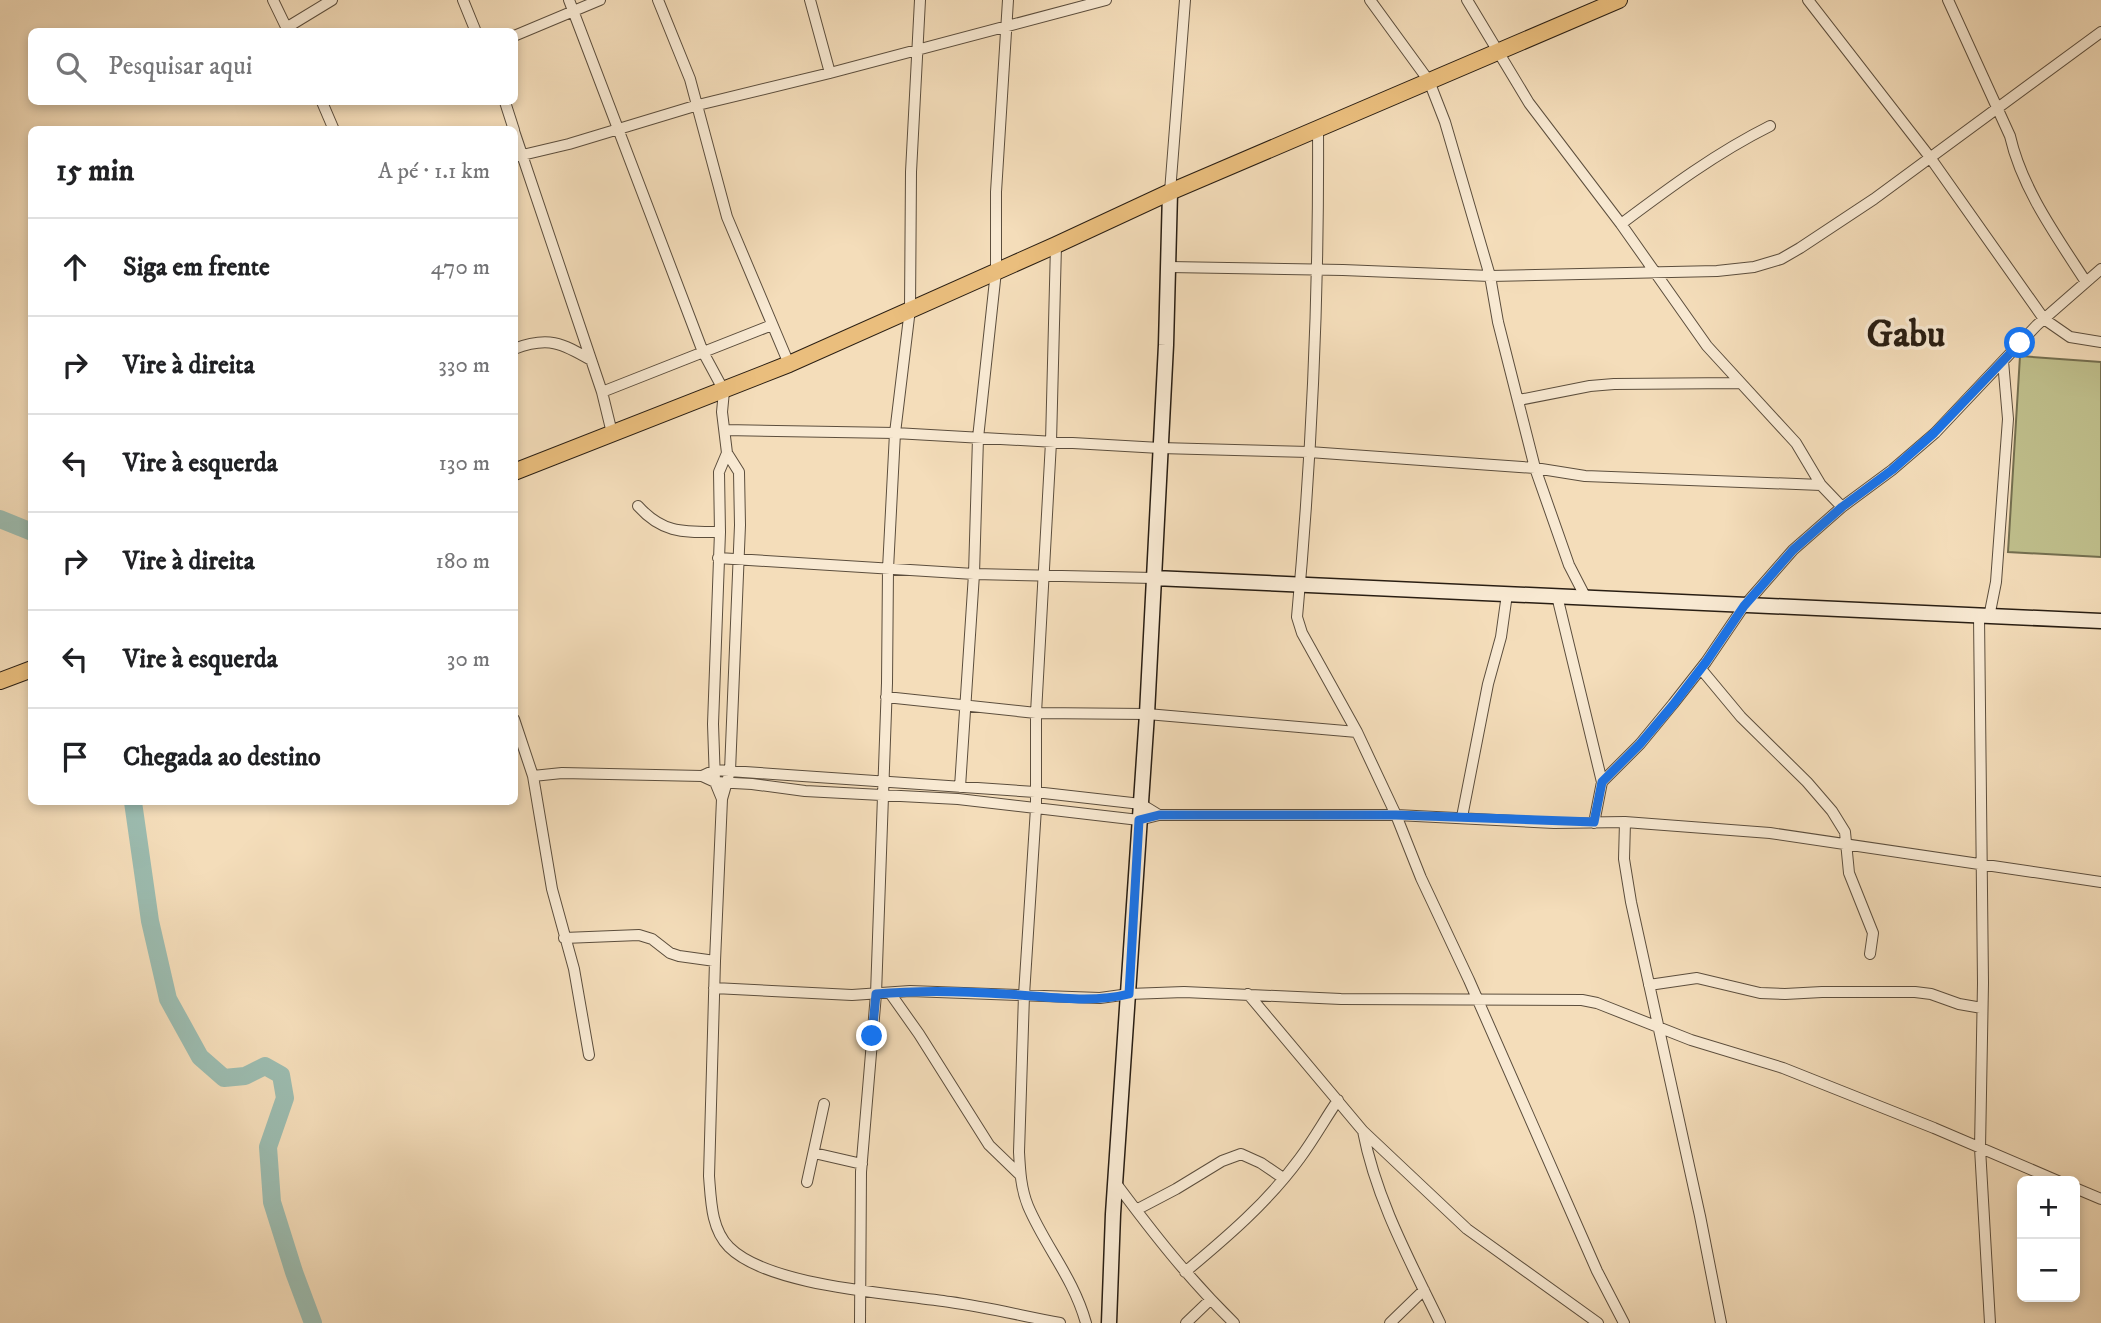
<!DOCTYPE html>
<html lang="pt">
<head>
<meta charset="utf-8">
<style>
  body { margin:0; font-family:"IM FELL DW Pica",serif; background:#f2f2f2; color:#202124 }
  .controls { position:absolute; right:21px; bottom:21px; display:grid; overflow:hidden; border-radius:10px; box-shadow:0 4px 10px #0003 }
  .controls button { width:63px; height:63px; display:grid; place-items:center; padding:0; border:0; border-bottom:2px solid #e0e0e0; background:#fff; color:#202124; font:35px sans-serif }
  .stop { position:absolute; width:21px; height:21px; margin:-16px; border:5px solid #1a73e8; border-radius:50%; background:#fff }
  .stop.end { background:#1a73e8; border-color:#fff; box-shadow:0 2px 7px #0008 }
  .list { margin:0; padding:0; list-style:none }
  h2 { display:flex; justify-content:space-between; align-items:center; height:91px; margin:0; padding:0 28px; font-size:30px }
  h2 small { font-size:23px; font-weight:400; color:#757577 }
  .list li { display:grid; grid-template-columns:46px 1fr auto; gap:21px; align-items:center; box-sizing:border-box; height:98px; padding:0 28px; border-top:2px solid #e0e0e0 }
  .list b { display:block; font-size:26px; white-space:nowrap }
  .list em { font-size:23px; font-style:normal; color:#757577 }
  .icon { flex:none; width:38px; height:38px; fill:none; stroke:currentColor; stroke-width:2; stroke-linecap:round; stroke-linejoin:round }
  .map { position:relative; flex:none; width:2101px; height:1323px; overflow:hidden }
  .search { position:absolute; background:#fff; box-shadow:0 4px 10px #0003; left:28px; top:28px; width:490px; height:77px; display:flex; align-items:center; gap:18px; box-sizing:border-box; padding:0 24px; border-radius:10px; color:#757577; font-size:26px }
  .panel { position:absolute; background:#fff; box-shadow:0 4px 10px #0003; left:28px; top:126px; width:490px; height:679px; border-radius:10px }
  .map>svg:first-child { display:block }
</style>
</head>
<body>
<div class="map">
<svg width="2101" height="1323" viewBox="0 0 2101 1323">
  <rect width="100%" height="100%" fill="#f4ddba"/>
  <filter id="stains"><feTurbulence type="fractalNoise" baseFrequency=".00286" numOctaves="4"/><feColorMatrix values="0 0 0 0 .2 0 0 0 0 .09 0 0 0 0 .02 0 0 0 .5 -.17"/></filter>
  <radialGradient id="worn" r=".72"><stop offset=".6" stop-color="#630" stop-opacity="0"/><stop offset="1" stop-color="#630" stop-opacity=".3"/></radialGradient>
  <path fill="#c0c08d" stroke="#746f50" stroke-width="2" d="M2020 356 2101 362V557L2008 552Z"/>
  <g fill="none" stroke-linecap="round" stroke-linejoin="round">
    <path stroke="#9cbcb0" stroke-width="18" d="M0 519 32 532
      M133 802 150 921 168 999 200 1057 224 1078 245 1076 265 1066 281 1075 285 1098 268 1147 272 1202 294 1272 313 1323"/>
    <g stroke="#5c4e3d" stroke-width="12">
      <path id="minor" d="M273 0 288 31
        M463 0 476 32
        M569 0 703 352 724 391 722 412 727 453 739 472 740 525 730 771 722 799 715 961 709 1176C711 1200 711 1229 729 1247 769 1287 893 1293 950 1302 986 1307 1023 1316 1060 1323
        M658 0 690 79 727 217 789 364
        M810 0 830 73
        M1370 0 1429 81 1445 122 1490 276 1498 322 1535 468 1569 565 1586 598
        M1467 0 1529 103 1621 224 1707 346 1796 443 1821 485 1842 507
        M1808 0 1929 156 2044 319 2070 337 2101 342
        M1948 0 2010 136C2022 189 2057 237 2086 282
        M286 28 332 0
        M514 36 600 0
        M322 102 334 130
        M505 102 514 130
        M1318 128C1319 290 1312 454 1297 617L1302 633 1357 732 1396 815 1421 878 1469 980 1597 1271 1624 1323
        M514 131 602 392 612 433
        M514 157 569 144 698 105 830 73 1106 0
        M1170 192 1185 0
        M1621 224C1669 188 1716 153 1770 126
        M1056 245 1051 442 1036 713V808L1024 995 1019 1152C1020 1171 1021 1189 1028 1206 1046 1248 1073 1277 1086 1323
        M1169 267 1343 270 1490 276 1717 271 1754 267 1781 259 1800 248 1874 199 2101 32
        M514 349C548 336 562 343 591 360
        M602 392 772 325
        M1519 400 1590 386 1614 384 1739 383
        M725 430 895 433 1160 448 1309 452 1535 468 1585 476 1821 485
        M638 506C663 534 684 532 720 532
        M718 558 974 574 1154 578
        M1557 596 1602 782
        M1979 616 1983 983 1980 1148 1990 1323
        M1989 617 1996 582 2008 419 2003 361
        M1701 669 1741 717 1807 782 1832 811 1845 832 1849 873 1873 933 1870 954
        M886 697 1036 713 1147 714 1357 732
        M514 719 533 776 552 889 574 969 589 1055
        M533 776 562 773 702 776 715 782 752 784 805 791 958 799 1139 820 1159 815H1396L1554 823 1625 822 1770 833 2101 882
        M702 776 715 770 1035 792 1141 804 1159 815
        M960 787 974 574 978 438 996 271V192L1008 0
        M722 799 715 782 713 724 720 532 719 472 727 453
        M1462 817 1488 684 1501 637 1507 594
        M1625 822 1624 859 1631 902 1700 1216 1721 1323
        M1594 823 1602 782 1640 744 1673 704 1706 662 1744 606 1793 550 1842 507 1892 470 1935 433 2037 325 2101 269
        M564 938 639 935 652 939 670 953 679 956 715 961
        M1649 985 1697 978 1760 993 1785 994 1822 992H1915L1931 994 1959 1004 1982 1008
        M714 988 852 995 910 991 1100 998 1129 994 1184 992 1341 999 1582 1000 1597 1003 1691 1040 1783 1068 1934 1128 2058 1181
        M890 993 919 1034 989 1145 1020 1175
        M1248 994 1363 1131 1467 1229 1598 1323
        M1363 1131C1376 1199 1410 1261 1440 1323
        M814 1153 862 1164
        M807 1182 824 1104
        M1115 1182C1153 1233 1188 1278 1234 1323
        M2075 1188 2101 1199
        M1136 1210 1176 1189 1222 1161 1241 1154 1261 1163 1283 1178
        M1185 1272C1227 1237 1268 1202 1300 1158 1314 1139 1325 1119 1338 1100
        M860 1323 861 1172 876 994 887 683 888 569 895 433 910 309 911 172 920 0
        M1186 1323 1210 1300
        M1390 1323 1424 1290"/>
    </g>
    <g stroke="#291e13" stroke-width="17">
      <path id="secondary" d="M1154 578 2101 621
        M1109 1323 1113 1214 1147 714 1166 345 1170 192"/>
    </g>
    <g stroke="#291e13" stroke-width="18">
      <path id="primary" d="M514 472 789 364 1056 245 1170 192 1619 0
        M0 681 32 669"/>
    </g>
    <use href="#minor" stroke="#f8e9d2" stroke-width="10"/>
    <use href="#secondary" stroke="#f8e9d2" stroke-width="14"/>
    <use href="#primary" stroke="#eabe7d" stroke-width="16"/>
  </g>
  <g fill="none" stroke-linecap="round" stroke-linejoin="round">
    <path stroke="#1a73e8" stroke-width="9" d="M872 1036 876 994C919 990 963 991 1005 994 1046 996 1090 1004 1129 994L1139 820 1159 815H1396L1594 822 1602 782 1640 744 1673 705 1706 662 1744 606 1793 550 1842 507 1892 470 1934 433 2020 343"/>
  </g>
  <g text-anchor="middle" stroke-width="7" stroke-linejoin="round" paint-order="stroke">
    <g font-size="38" font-weight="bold" fill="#291e13" stroke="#f8e9d2">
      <text x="1906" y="346">Gabu</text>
    </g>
  </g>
  <rect width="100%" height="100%" filter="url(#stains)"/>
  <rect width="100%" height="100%" fill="url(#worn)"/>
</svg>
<div class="controls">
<button>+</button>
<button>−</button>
</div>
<div class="stop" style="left:2020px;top:343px"></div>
<div class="stop end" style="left:872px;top:1036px"></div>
<div class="search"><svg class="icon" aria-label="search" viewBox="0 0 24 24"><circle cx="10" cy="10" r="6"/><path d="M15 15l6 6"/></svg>Pesquisar aqui</div>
<section class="panel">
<h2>15 min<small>A pé · 1.1 km</small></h2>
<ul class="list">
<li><svg class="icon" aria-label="ahead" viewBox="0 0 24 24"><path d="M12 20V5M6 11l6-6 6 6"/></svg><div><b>Siga em frente</b></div><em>470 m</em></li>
<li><svg class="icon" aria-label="right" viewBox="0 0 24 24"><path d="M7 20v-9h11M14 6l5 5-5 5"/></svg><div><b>Vire à direita</b></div><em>330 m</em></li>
<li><svg class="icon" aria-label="left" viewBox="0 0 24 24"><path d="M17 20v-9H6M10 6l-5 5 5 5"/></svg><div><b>Vire à esquerda</b></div><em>130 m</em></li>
<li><svg class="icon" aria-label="right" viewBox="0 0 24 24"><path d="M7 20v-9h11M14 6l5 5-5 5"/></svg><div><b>Vire à direita</b></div><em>180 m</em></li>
<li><svg class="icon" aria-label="left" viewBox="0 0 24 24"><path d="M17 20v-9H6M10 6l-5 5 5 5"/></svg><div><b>Vire à esquerda</b></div><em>30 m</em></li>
<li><svg class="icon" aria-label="arrive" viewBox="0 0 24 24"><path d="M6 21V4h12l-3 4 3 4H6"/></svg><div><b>Chegada ao destino</b></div></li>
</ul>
</section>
</div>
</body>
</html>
